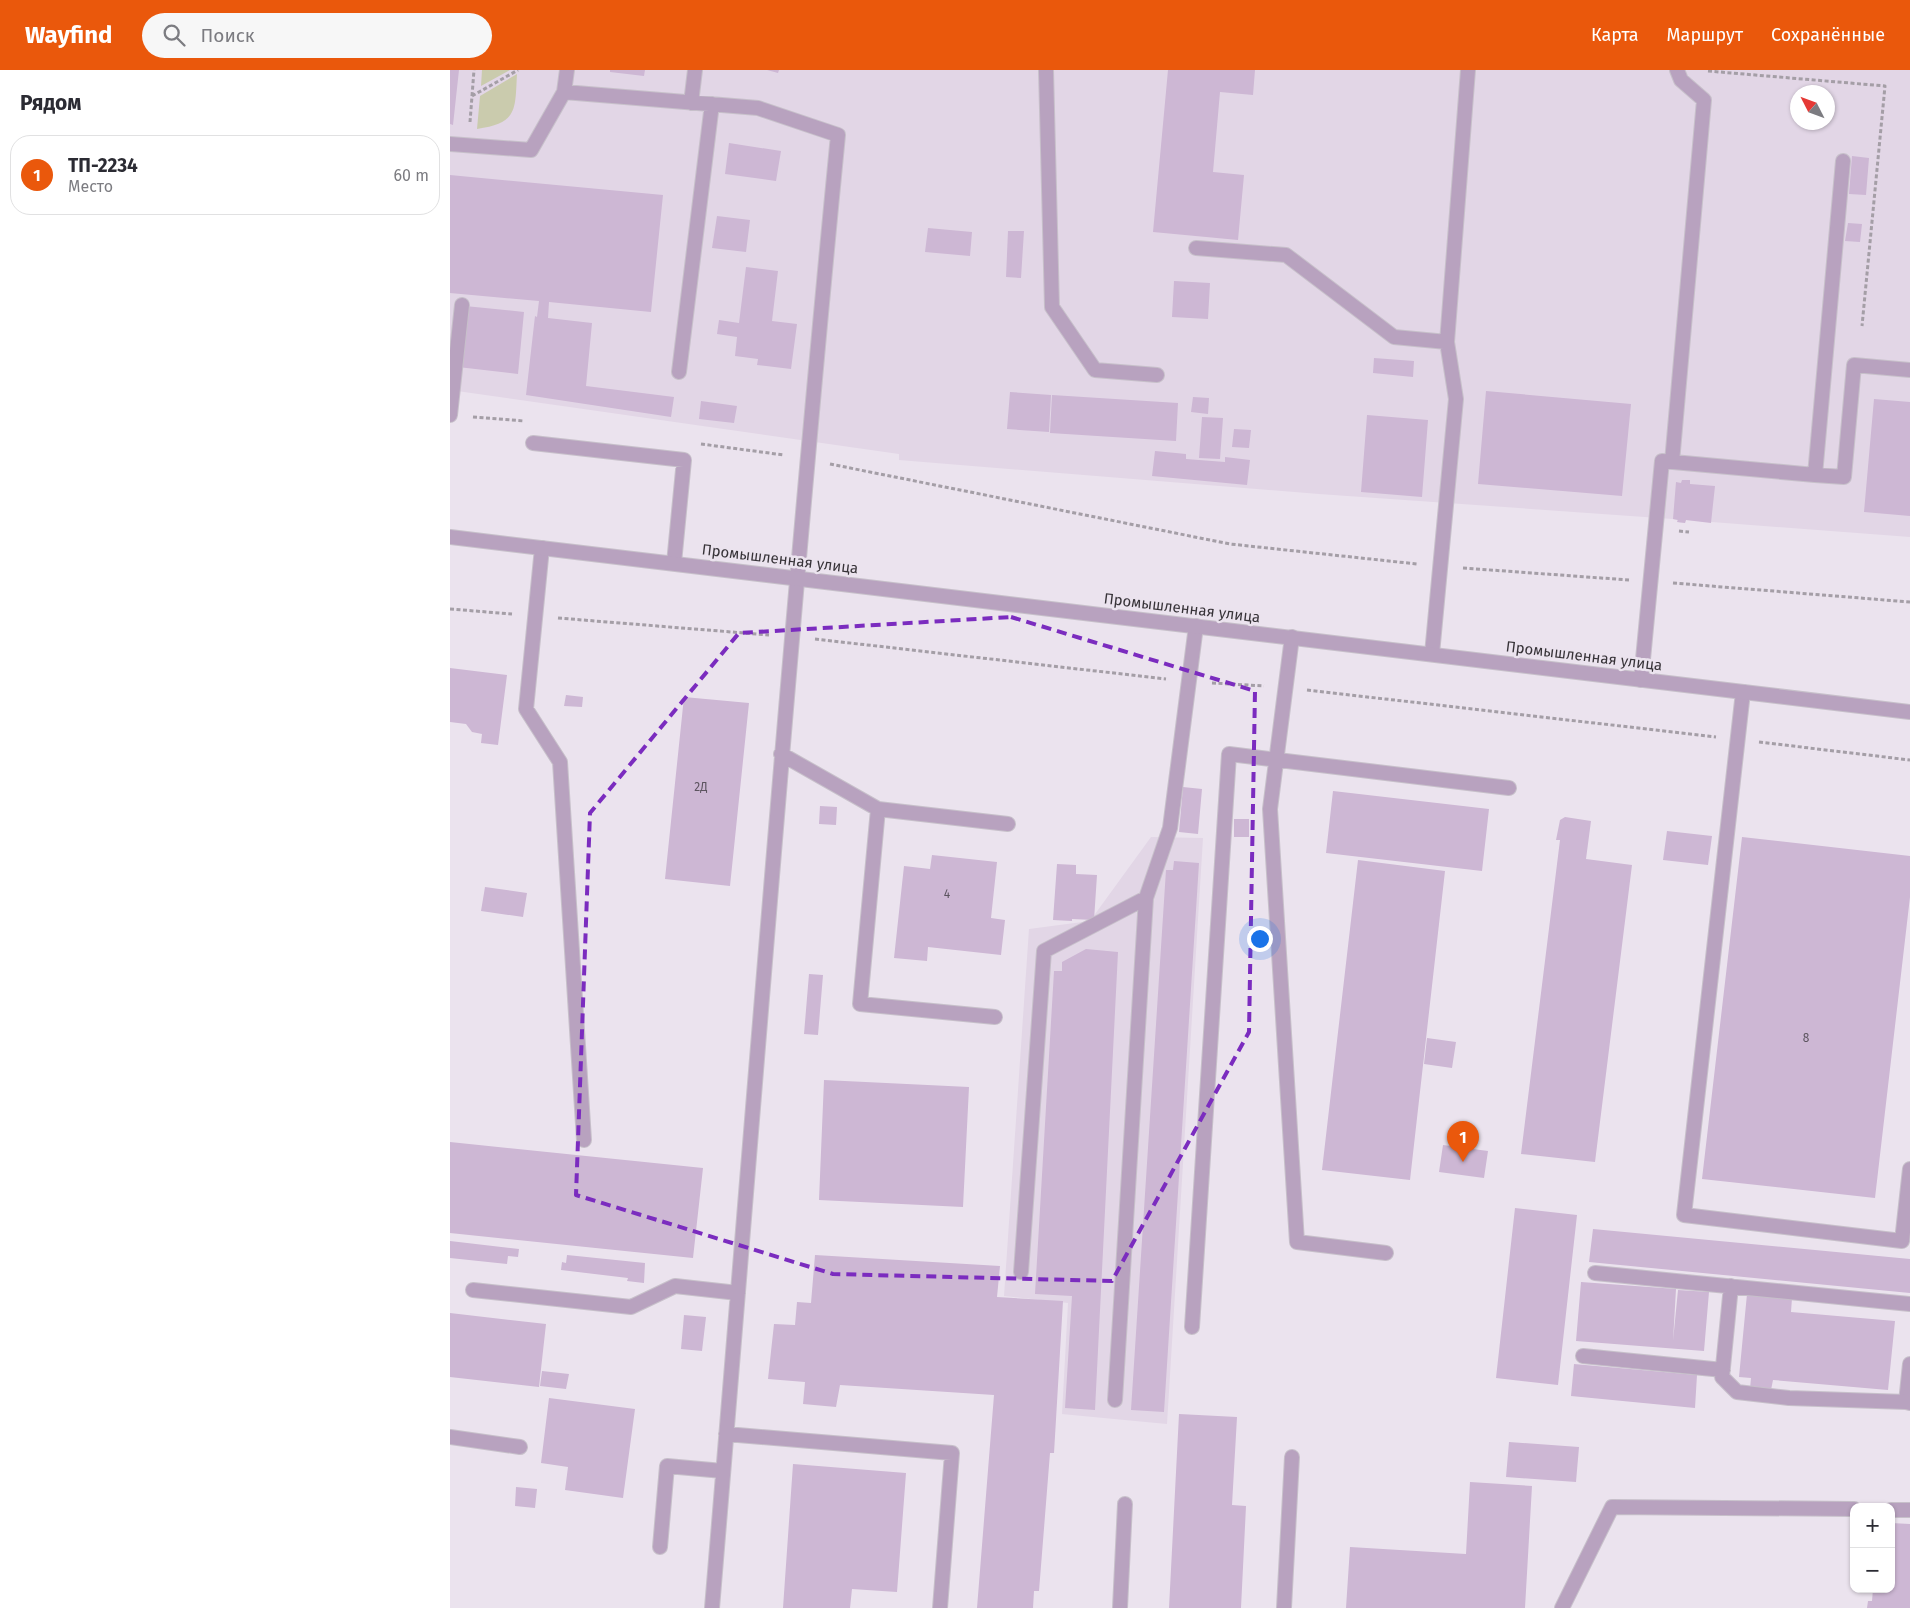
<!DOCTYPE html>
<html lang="ru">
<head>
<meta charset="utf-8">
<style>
  body { margin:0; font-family:"Fira Sans",sans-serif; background:#f7f7f7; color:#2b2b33 }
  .controls { position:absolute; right:15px; bottom:15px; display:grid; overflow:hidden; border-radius:10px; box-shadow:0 1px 4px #0004 }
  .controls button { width:45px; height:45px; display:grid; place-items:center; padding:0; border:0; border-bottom:1px solid #e1e1e2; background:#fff; color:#2b2b33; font:25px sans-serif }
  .compass { position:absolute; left:1340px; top:15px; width:45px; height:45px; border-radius:50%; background:#fff; box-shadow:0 1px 4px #0004; rotate:312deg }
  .you { position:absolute; left:809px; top:868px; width:18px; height:18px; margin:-12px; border:4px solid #fff; border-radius:50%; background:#1a73e8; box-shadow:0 0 0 8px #1a73e833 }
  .badge { display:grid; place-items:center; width:32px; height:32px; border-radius:50%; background:#ea580c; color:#fff; font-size:16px; font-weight:700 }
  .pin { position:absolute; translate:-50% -41px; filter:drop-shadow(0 1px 2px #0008) }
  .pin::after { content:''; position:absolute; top:26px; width:18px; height:15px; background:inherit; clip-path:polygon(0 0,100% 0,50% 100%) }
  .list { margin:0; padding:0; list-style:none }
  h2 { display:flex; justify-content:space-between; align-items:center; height:65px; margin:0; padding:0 20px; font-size:21px }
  h2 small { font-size:16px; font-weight:400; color:#7c7c81 }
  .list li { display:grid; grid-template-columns:32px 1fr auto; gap:15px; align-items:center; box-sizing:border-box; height:80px; margin:0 10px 10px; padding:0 10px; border:1px solid #e1e1e2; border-radius:20px }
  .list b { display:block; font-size:19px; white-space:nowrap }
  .list p { margin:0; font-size:16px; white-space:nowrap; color:#7c7c81 }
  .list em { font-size:16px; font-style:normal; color:#7c7c81 }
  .icon { flex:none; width:28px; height:28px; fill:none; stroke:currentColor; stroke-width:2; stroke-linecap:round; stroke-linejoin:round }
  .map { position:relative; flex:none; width:1460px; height:1538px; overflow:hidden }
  header { display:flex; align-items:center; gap:30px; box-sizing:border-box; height:70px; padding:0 25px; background:#ea580c; color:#fff }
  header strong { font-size:24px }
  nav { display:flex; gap:28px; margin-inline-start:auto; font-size:18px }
  .search { width:350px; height:45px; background:#f7f7f7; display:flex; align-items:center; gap:12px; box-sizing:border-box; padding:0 18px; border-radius:28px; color:#7c7c81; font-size:19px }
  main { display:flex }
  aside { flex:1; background:#fff }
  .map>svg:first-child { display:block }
</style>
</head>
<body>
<header>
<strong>Wayfind</strong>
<div class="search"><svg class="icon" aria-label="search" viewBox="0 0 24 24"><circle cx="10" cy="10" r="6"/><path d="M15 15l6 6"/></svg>Поиск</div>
<nav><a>Карта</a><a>Маршрут</a><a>Сохранённые</a></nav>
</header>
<main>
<aside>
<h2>Рядом<small></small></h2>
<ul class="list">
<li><span class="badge">1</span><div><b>ТП-2234</b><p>Место</p></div><em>60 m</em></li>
</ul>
</aside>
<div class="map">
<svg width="1460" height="1538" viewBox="0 0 1460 1538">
  <rect width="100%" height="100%" fill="#ebe3ee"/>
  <path fill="#e2d6e6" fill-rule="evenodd" d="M0 0H1460V467L1236 450 1235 453 1227 452V450L1223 449 869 424 449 390V384L0 320ZM1348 22H1378V52H1348Z
    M701 767 753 768 717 1354 612 1344 618 1233 554 1226 579 859 640 851Z"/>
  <path fill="#cacbad" d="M32 0H60L31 16Z
    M67 4C65 40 68 53 27 59L30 26Z"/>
  <path fill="#cdb7d4" d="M0 0H9L3 55 0 54Z
    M160 0H195L194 6 160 2Z
    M317 0H329L328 3Z
    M718 0H805L803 25 770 22 763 102 794 105 788 170 703 162Z
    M279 73 331 81 326 111 275 104Z
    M1402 86 1419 88 1416 125 1399 124Z
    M0 105 213 125 201 242 99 232 98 248 142 253 136 316 224 327 221 347 76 325 85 246 87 247 89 231 0 223Z
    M267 146 300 150 296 182 262 178Z
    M1398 153 1412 154 1410 172 1395 171Z
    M478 158 522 162 520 186 475 182Z
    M558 161H574L571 208 556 207Z
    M296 197 328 201 322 251 347 254 341 299 307 295 308 289 285 286 287 267 267 264 269 250 289 253Z
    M724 211 760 213 758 249 722 247Z
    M15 236 74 242 68 304 8 297Z
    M924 288 964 291 963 307 923 303Z
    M1036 321 1181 334 1172 426 1028 414Z
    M560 322 601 325 599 362 557 359Z
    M602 325 728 333 726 371 600 363Z
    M743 327 759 328 758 344 741 342Z
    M1424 329 1460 332V446L1414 442Z
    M251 331 287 336 284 353 249 349Z
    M917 345 978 350 972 427 911 422Z
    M752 347 773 348 770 389 749 388Z
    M784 359 801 360 799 378 782 377Z
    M705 381 736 384V389L775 392V387L800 390 797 415 702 406Z
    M1232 410H1240V414L1265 416 1261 453 1236 450 1235 453 1227 452 1228 450 1223 449 1226 412 1231 413Z
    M0 598 57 605 48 675 31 673 32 664 22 662 16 654 0 652Z
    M116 625 133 627 132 637 114 636Z
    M234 627 299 633 280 816 215 809Z
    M733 717 752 719 748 764 729 762Z
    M883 721 1039 739 1032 801 876 783Z
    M370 736 387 737 386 755 369 754Z
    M1115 747 1141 751 1136 789 1182 795 1145 1092 1071 1084 1110 770H1106L1110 750Z
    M784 749H799V767H784Z
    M1217 761 1262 766 1258 795 1213 790Z
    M1292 767 1460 786V827L1425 1128 1252 1109Z
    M482 785 547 792 541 848 555 850 551 885 478 877 477 891 444 888 454 796 480 799Z
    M908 790 995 801 960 1110 872 1100Z
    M724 791 749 793 714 1342 681 1340 716 800H723Z
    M607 794 626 795V804L647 805 644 850 622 849V851L603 850Z
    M35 817 77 823 73 847 31 841Z
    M636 879 668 882 645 1340 615 1338 622 1226 585 1224 604 901H612V892Z
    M359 904 373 905 368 965 354 964Z
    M977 968 1006 972 1002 998 974 994Z
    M374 1010 519 1017 513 1137 369 1130Z
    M0 1072 253 1098 243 1188 0 1163Z
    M993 1075 1038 1081 1034 1108 989 1102Z
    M1065 1138 1127 1145 1108 1315 1046 1308Z
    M1143 1159 1460 1189V1223L1139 1192Z
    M0 1171 69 1179 68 1187 58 1186 57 1194 0 1188Z
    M117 1185 195 1193 194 1213 177 1211 178 1208 111 1200 112 1192 116 1193Z
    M365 1185 550 1196 547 1227 613 1231 604 1383H600L589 1521H584L583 1538H527L544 1325 390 1315 386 1337 353 1334 355 1312 318 1309 324 1254 345 1255 347 1232 361 1233Z
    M1131 1212 1226 1219 1223 1271 1228 1220 1259 1222 1254 1281 1126 1271Z
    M1297 1224 1342 1228 1341 1242 1445 1251 1438 1320 1323 1310 1321 1320 1300 1319 1301 1308 1289 1307Z
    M0 1243 96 1254 89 1317 0 1307Z
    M234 1245 256 1247 252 1281 231 1279Z
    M1124 1294 1247 1305 1245 1338 1121 1326Z
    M92 1301 119 1304 116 1319 90 1316Z
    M99 1328 185 1339 173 1428 115 1420 118 1397 91 1393Z
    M729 1344 787 1347 782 1435 796 1436 791 1538H719Z
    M1059 1372 1129 1377 1126 1412 1056 1407Z
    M343 1394 456 1403 447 1522 402 1519 400 1538H333Z
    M1020 1412 1082 1416 1075 1538H896L900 1477 1016 1484Z
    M66 1417 87 1419 85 1438 65 1436Z
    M1441 1453 1460 1454V1538H1417L1418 1531H1422L1423 1519H1441Z"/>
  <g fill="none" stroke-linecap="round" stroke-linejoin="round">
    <g stroke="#c7c0ca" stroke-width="16">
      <path id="service" d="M117 0 114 22 308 38 388 65C340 556 303 1047 262 1538
        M596 0 602 237 645 300 707 305
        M241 33 245 0
        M0 74 81 80 114 22
        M746 178 836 185 944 267 997 272 1018 0
        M229 302 262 34
        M0 345 12 235
        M83 373 234 390 224 493
        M1222 392 1254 30 1231 10 1227 0
        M1365 405 1394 407 1404 295 1460 300
        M92 478 76 639 110 692 134 1070
        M842 567 820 739 847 1172 936 1183
        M982 584 1006 329 997 272
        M1191 610 1212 391 1365 405 1393 91
        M1293 622 1234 1145 1452 1171 1460 1099
        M331 684 428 739 558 754
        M428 739 410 934 545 947
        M571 1202 594 881 696 828
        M1145 1203 1460 1234
        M1281 1216 1272 1307 1287 1322 1339 1328 1456 1332
        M23 1220 181 1237 225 1216 288 1223
        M742 1257 779 684 1059 718
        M1133 1286 1273 1300
        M1460 1294 1456 1332 1460 1333
        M665 1330 696 828 720 758 746 556
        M276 1364 502 1383 490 1538
        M0 1367 70 1377
        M1441 1440H1460
        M210 1477 217 1396 273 1401
        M670 1538 675 1434
        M834 1538 842 1387
        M1112 1538 1162 1437 1404 1439"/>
    </g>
    <g stroke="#c7c0ca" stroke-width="16">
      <path id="tertiary" d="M0 467 1460 642"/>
    </g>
    <path stroke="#a49ea6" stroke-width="3" stroke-dasharray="4 2.5" stroke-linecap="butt" d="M1258 1 1435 16 1412 256
      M22 26 68 0
      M20 52 24 0
      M23 347 74 351
      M251 374 334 385
      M380 394 780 474 967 494
      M1229 461 1239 462
      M1013 498 1179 510
      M1223 513 1460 532
      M0 539 62 544
      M108 548 319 565
      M365 569 716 609
      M762 613 814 616
      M857 620 1266 667
      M1309 672 1460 690"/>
    <use href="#service" stroke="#b8a2bf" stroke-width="14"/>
    <use href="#tertiary" stroke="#b8a2bf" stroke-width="14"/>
  </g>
  <path fill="none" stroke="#7b2cbf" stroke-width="4" stroke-dasharray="10 6" stroke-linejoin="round" d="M561 547 805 621 799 962 662 1211 383 1204 126 1125 140 743 289 563Z"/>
  <g text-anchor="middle" stroke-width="5" stroke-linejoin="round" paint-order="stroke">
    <g font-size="12" fill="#5c545f">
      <text x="251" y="721">2Д</text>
      <text x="497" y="828">4</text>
      <text x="1356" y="972">8</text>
    </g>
    <g font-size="15" fill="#373338" stroke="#ebe3ee">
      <text transform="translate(330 489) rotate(7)" y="5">Промышленная улица</text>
      <text transform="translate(732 538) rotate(7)" y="5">Промышленная улица</text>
      <text transform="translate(1134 586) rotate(7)" y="5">Промышленная улица</text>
    </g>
  </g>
</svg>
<div class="controls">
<button>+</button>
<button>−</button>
</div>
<svg class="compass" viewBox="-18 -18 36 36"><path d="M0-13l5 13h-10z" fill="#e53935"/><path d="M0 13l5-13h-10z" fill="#7c7c81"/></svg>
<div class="you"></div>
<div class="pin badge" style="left:1013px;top:1092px">1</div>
</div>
</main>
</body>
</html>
